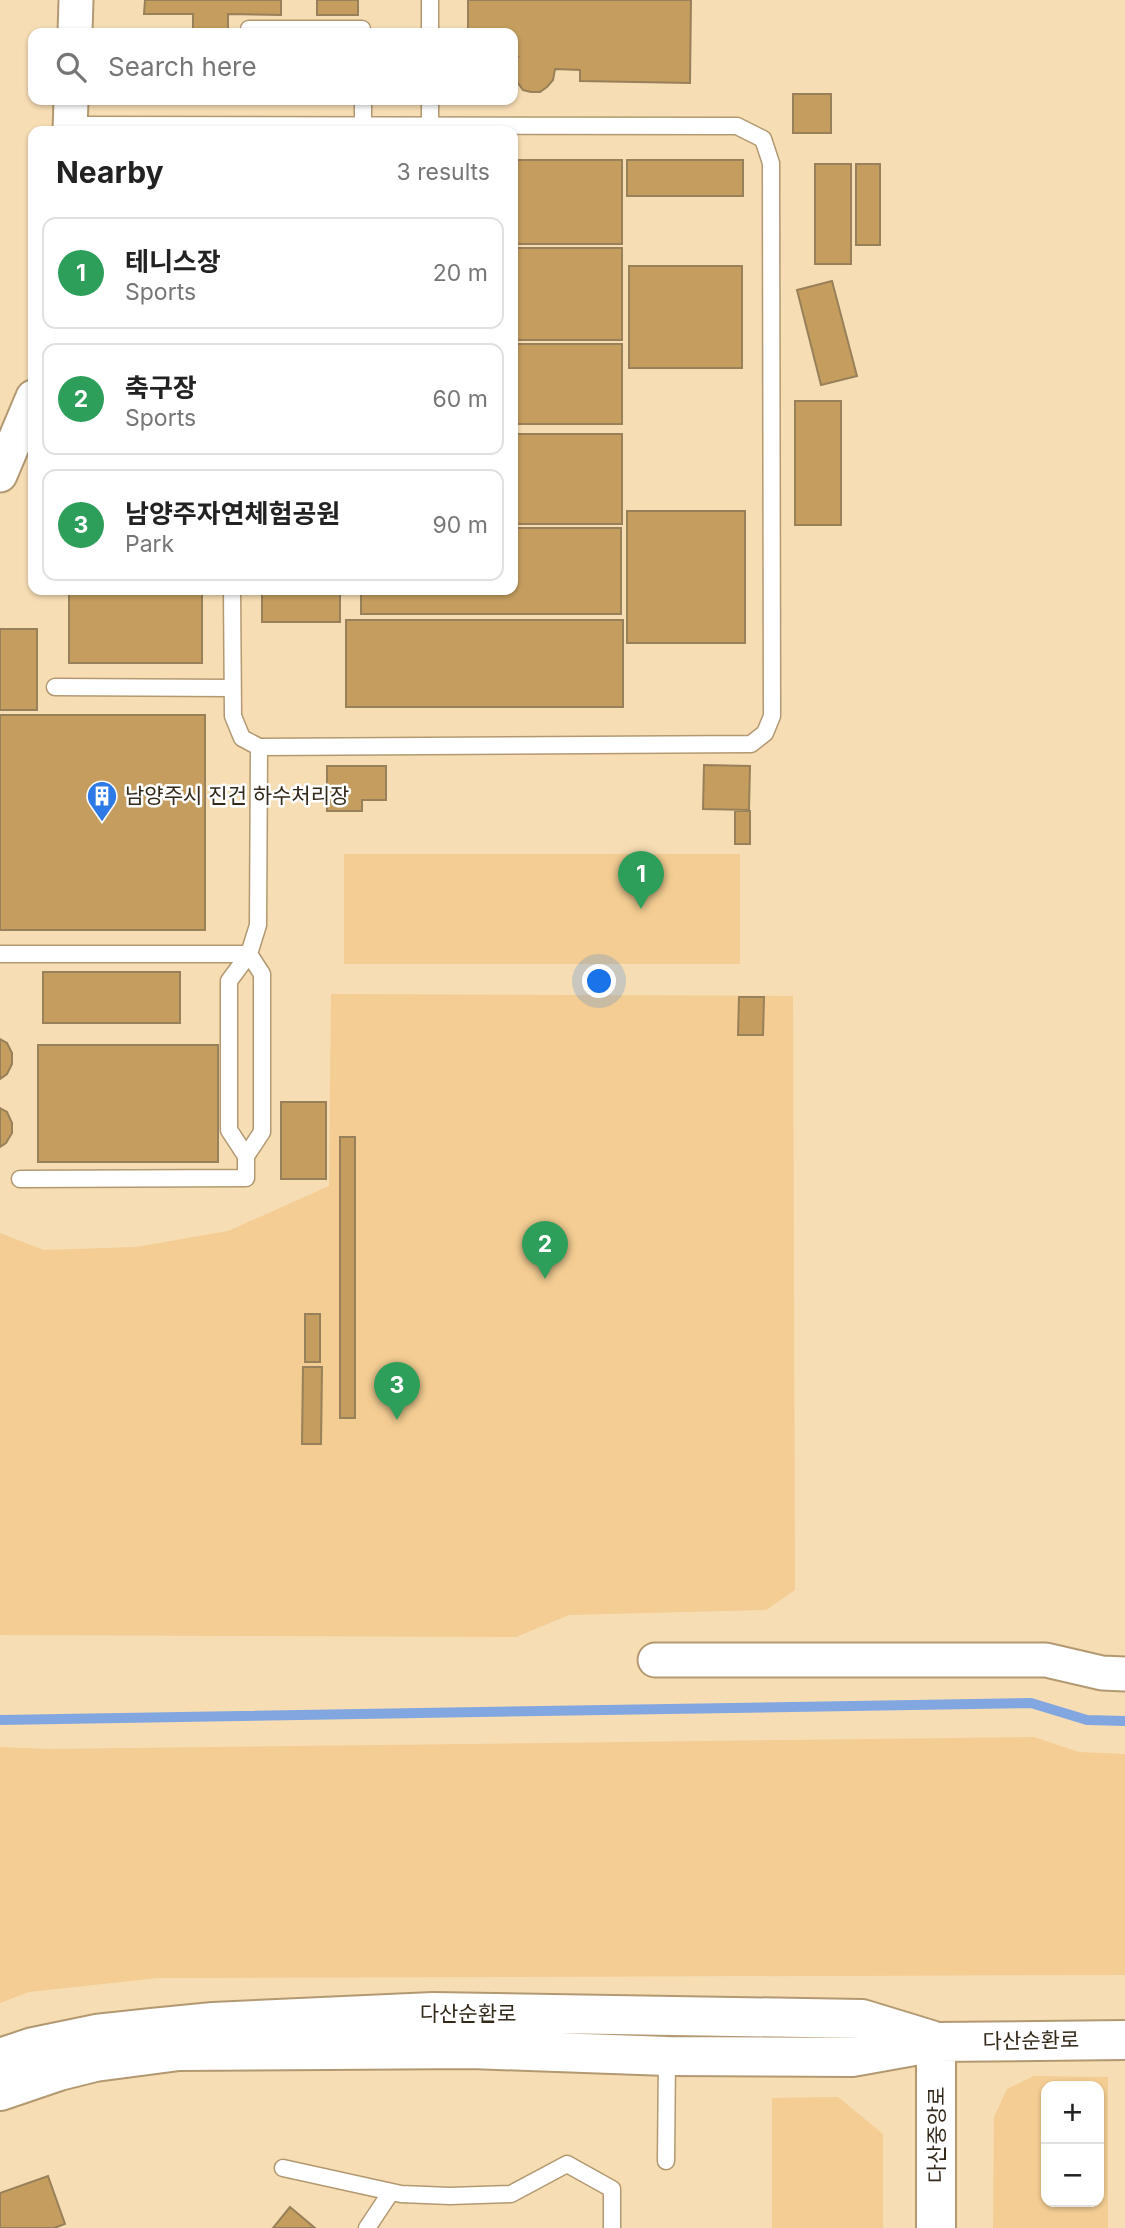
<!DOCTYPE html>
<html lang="en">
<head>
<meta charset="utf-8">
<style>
  body { margin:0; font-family:Inter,"Noto Sans KR",sans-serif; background:#f6f6f6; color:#222 }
  .controls { position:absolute; right:21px; bottom:21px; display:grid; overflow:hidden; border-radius:14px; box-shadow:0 2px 5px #0004 }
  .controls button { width:63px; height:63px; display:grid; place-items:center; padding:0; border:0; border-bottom:2px solid #e0e0e0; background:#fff; color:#222; font:35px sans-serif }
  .you { position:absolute; left:600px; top:982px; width:24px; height:24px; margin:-18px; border:5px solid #fff; border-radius:50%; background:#1a73e8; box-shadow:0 0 0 10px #1a73e833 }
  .badge { display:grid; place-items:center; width:46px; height:46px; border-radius:50%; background:#db2777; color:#fff; font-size:23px; font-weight:700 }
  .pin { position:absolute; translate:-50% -58px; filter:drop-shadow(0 2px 4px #0008) }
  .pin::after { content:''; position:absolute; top:37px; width:24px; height:21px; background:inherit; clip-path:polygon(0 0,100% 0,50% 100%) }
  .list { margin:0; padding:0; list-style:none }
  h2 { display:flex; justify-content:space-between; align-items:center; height:91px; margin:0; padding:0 28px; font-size:30px }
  h2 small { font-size:23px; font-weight:400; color:#767676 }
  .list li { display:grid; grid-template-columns:46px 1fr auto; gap:21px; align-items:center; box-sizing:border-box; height:112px; margin:0 14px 14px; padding:0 14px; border:2px solid #e0e0e0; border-radius:14px }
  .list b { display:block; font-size:26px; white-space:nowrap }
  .list p { margin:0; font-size:23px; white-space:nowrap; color:#767676 }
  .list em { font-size:23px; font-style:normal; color:#767676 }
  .icon { flex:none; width:38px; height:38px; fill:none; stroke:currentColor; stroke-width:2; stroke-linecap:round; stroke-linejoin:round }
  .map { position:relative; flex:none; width:1125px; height:2228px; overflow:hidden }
  .search { position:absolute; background:#fff; box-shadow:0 2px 5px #0004; left:28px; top:28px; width:490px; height:77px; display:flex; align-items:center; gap:18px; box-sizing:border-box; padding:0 24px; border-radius:14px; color:#767676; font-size:26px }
  .panel { position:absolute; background:#fff; box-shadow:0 2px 5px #0004; left:28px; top:126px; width:490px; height:469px; border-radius:14px }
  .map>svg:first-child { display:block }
</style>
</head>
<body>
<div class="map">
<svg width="1125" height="2228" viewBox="0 0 1125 2228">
  <rect width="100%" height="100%" fill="#f7ddb4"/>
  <path fill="#f3cd93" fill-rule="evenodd" d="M344 854H740V964H344Z
    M331 994 793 996 795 1590 766 1610 569 1615 516 1637 0 1635V1233L44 1250 136 1247 228 1231 329 1186Z
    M1034 1737 1079 1752 1125 1754V1975L158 1978 29 1992 0 2003V1747L48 1749Z
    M1034 2076 1108 2077V2228H993L994 2117 1007 2089ZM1046 2086H1099V2202H1046Z
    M838 2097 883 2134V2228H772V2098Z"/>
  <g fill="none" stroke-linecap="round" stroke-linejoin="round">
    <path stroke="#82a7e0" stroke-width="10" d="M0 1720 1031 1703 1087 1720 1125 1721"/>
  </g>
  <path fill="#c49d5f" stroke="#98805a" stroke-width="2" d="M145 0H281V15L228 14V33H193V14H144Z
    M317 0H358V15H317Z
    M468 0H691L690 83 580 81V70L555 69 553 80 547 87 540 92H531L523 90 513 76V66L518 57H513V33H468Z
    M793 94H831V133H793Z
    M513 160H622V244H513Z
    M627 160H743V196H627Z
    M815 164H851V264H815Z
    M856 164H880V245H856Z
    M513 248H622V340H513Z
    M629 266H742V368H629Z
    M832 281 857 376 821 385 797 290Z
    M513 344H622V424H513Z
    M795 401H841V525H795Z
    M513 434H622V524H513Z
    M627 511H745V643H627Z
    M513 528H621V614H361V590H513Z
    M69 590H202V663H69Z
    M262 590H340V622H262Z
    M346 620H623V707H346Z
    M0 629H37V710H0Z
    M0 715H205V930H0Z
    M704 765 750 766 749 810 703 809Z
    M327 766H386V800H362V811H327Z
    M735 811H750V844H735Z
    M43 972H180V1023H43Z
    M739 997H764L763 1035H738Z
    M0 1039 7 1043 12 1053V1064L7 1074 0 1079Z
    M38 1045H218V1162H38Z
    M281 1102H326V1179H281Z
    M0 1108 7 1112 12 1123V1133L6 1143 0 1147Z
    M340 1137H355V1418H340Z
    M305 1314H320V1362H305Z
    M303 1367H322L321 1444H302Z
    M48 2176 65 2224 54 2228H0V2193Z
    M290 2207 315 2228H273Z"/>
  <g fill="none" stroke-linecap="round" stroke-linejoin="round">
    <g stroke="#b29972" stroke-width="19">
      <path id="service" d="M430 0V33
        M249 29H362V33
        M363 100V125
        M430 100V125
        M70 125 737 126 763 139 771 163 772 716 765 733 751 744 259 747 242 738 233 716 232 590
        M55 687 232 688
        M0 954H249L258 925 259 747
        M20 1179 246 1178V1156L262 1132V974L249 954 229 981V1130L246 1156
        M666 2161 667 2056
        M283 2168 401 2194 450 2196 511 2194 567 2164 612 2189V2228
        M367 2228 391 2192"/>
    </g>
    <g stroke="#b29972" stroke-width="37">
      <path id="minor" d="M75 33 76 0
        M70 131 71 100
        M0 475 33 397
        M655 1660H1046L1102 1673 1125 1674"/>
    </g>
    <g stroke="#b29972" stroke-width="42">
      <path id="tertiary" d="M0 2058 33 2047 96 2034 152 2028 213 2022 433 2012 862 2019 931 2040
        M0 2091 59 2071 95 2062 179 2051 471 2049 667 2056 852 2057 936 2042 1125 2040
        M936 2228V2042"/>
    </g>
    <use href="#service" stroke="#fff" stroke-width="16"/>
    <use href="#minor" stroke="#fff" stroke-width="33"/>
    <use href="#tertiary" stroke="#fff" stroke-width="38"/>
  </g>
  <defs>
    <g id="building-pin" transform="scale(1.575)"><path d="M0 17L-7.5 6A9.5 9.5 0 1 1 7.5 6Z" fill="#2d79e5" stroke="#fff"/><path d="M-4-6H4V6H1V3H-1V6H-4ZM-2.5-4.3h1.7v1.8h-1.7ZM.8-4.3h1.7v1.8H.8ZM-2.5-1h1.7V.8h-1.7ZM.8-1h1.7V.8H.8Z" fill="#fff"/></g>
  </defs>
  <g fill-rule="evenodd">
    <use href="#building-pin" x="102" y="796"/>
  </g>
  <g text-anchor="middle" stroke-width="5" stroke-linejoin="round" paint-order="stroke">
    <g font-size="21" fill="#33291a" stroke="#fff" text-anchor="start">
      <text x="125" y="803">남양주시 진건 하수처리장</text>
    </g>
    <g font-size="21" fill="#33291a" stroke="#fff">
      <text x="468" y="2021">다산순환로</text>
      <text transform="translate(1031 2041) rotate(-1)" y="7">다산순환로</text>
      <text transform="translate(937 2135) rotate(-90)" y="7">다산중앙로</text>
    </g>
  </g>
</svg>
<div class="controls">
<button>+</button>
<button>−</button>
</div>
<div class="you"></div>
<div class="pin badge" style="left:641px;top:909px;background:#2e9e5b">1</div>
<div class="pin badge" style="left:545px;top:1279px;background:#2e9e5b">2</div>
<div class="pin badge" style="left:397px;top:1420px;background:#2e9e5b">3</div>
<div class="search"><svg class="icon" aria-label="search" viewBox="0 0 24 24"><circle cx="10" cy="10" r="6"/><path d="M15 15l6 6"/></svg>Search here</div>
<section class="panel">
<h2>Nearby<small>3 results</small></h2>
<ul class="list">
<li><span class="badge" style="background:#2e9e5b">1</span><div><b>테니스장</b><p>Sports</p></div><em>20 m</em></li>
<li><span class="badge" style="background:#2e9e5b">2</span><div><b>축구장</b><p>Sports</p></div><em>60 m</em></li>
<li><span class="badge" style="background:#2e9e5b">3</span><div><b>남양주자연체험공원</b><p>Park</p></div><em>90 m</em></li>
</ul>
</section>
</div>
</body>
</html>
